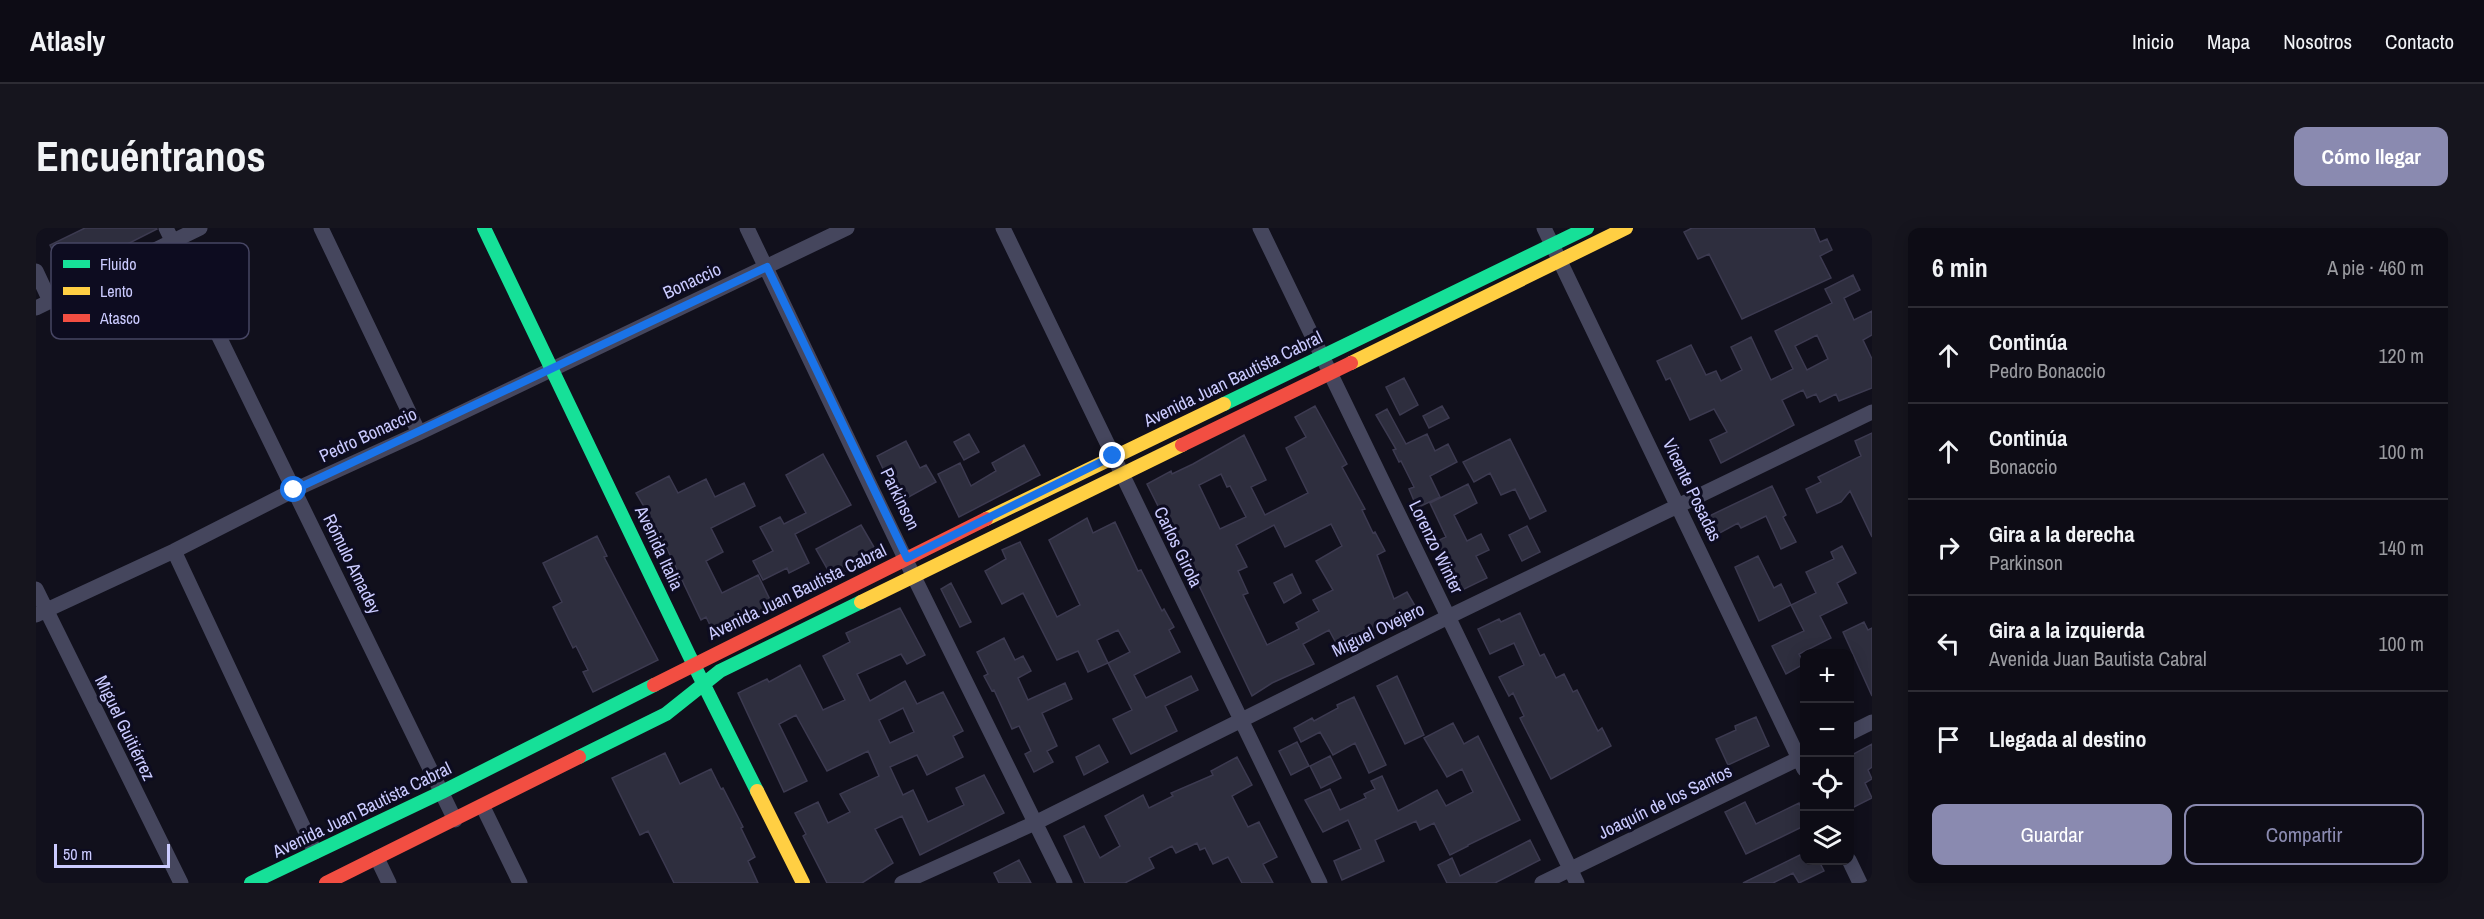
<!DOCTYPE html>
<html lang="es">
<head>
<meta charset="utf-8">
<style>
  body { margin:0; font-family:"Archivo Narrow",sans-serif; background:#16151e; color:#f1f3f6 }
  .controls { position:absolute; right:18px; bottom:18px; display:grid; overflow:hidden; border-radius:12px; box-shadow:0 3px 15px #0003 }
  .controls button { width:54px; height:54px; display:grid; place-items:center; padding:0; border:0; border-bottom:2px solid #2d2c34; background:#0d0c15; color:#f1f3f6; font:30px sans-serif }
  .scale { position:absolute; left:18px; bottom:15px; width:116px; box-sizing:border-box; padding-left:6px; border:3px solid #cbcbff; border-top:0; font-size:16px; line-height:21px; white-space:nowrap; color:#cbcbff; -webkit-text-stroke:4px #0d0c20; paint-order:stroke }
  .stop { position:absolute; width:18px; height:18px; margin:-14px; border:4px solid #1a73e8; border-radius:50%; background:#fff }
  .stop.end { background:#1a73e8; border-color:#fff; box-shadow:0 2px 6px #0008 }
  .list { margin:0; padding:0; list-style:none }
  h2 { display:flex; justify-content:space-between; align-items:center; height:78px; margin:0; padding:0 24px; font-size:26px }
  h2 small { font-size:20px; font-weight:400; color:#9a9ba0 }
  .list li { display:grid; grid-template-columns:39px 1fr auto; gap:18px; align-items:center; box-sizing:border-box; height:96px; padding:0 24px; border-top:2px solid #2d2c34 }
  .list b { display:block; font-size:22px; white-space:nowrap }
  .list p { margin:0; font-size:20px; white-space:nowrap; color:#9a9ba0 }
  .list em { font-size:20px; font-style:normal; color:#9a9ba0 }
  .actions { display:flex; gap:12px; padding:18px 24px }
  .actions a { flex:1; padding:14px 0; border:2px solid #8a8ab0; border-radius:12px; text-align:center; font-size:21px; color:#8a8ab0 }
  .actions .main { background:#8a8ab0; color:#fff }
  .icon { flex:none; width:33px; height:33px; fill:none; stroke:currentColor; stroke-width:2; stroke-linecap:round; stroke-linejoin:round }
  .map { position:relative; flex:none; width:1836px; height:655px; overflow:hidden; border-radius:12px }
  header { display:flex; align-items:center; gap:36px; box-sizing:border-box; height:84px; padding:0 30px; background:#0d0c15; border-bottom:2px solid #2d2c34 }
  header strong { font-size:28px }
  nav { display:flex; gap:33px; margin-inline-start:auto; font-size:21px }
  .intro { display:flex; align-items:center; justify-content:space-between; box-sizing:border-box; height:144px; padding:0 36px }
  h1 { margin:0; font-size:42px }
  .button { padding:15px 27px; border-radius:12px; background:#8a8ab0; color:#fff; font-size:21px; font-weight:700 }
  main { display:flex; gap:36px; padding:0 36px }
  aside { flex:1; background:#0d0c15; border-radius:12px; box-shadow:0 3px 15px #0003 }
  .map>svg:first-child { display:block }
</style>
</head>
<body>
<header>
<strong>Atlasly</strong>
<nav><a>Inicio</a><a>Mapa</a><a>Nosotros</a><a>Contacto</a></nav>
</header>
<div class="intro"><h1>Encuéntranos</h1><a class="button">Cómo llegar</a></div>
<main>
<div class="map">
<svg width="1836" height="655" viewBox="0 0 1836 655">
  <rect width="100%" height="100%" fill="#11101c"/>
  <path fill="#2e2e3e" stroke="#3c3a50" stroke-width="1.5" fill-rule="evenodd" d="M49 0H120L121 1 58 33 27 46 14 17Z
    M1656 0H1778L1784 14 1791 11 1796 22 1784 28 1795 50 1706 91 1673 26 1662 31 1648 4Z
    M1817 47 1824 62 1808 70 1818 92 1836 83V107L1827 112 1836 131V160L1803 173 1800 166 1784 174 1780 166 1771 170 1767 162 1746 172 1758 197 1685 235 1674 212 1691 204 1678 181 1654 192 1634 150 1630 152 1621 133 1655 117 1670 147 1680 143 1685 153 1706 142 1695 119 1715 109 1735 152 1757 141 1739 103 1796 75 1789 61ZM1781 107 1792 131 1771 142 1759 118Z
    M1368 150 1382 177 1364 187 1350 159Z
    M1279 178 1311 236 1306 239 1329 281 1326 282 1337 305 1339 304 1349 323 1341 327 1358 371 1371 364 1382 383 1321 414 1316 405 1300 415 1293 402 1267 416 1278 436 1236 455 1216 468 1131 291 1129 292 1111 256 1135 243 1136 246 1157 236 1208 207 1230 252 1215 259 1229 287 1272 265 1250 220 1270 209 1259 189ZM1185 246 1191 259 1194 258 1210 289 1184 301 1163 257ZM1295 296 1306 318 1280 333 1297 362 1277 372 1283 383 1260 395 1263 401 1231 417 1207 367 1212 365 1202 343 1211 339 1200 317 1238 297 1249 319Z
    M1406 178 1413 190 1393 200 1387 188Z
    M1351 181 1370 216 1391 206 1399 223 1412 216 1421 234 1394 248 1404 269 1381 280 1373 261 1378 259 1365 233 1363 234 1357 222 1360 221 1340 187Z
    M1836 205V309L1814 263 1805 274 1781 285 1770 261 1785 254 1782 249 1825 228 1819 213Z
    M933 206 943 224 928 232 918 214Z
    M1474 211 1510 283 1494 291 1479 261 1465 267 1454 245 1438 254 1427 234Z
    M870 213 884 240 890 237 900 254 869 271 855 244 850 247 841 228Z
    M988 217 1004 247 923 289 902 246 924 235 935 258 960 243 956 235Z
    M787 226 815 277 759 306 773 335 753 345 751 340 727 352 717 333 737 323 724 299 744 289 748 296 770 285 750 247Z
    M633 248 642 265 670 251 679 269 708 255 719 278 675 300 687 324 670 333 686 365 722 347 738 380 680 409 670 389 665 392 624 306 600 265Z
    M1432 256 1441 275 1418 287 1431 313 1445 306 1453 322 1440 328 1451 350 1422 364 1413 346 1416 344 1401 313 1410 309 1394 275Z
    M1736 258 1750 287 1747 289 1760 314 1745 321 1730 288 1705 300 1702 295 1680 307 1671 289Z
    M1051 290 1057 305 1079 294 1102 343 1105 342 1126 383 1128 381 1138 399 1133 402 1144 424 1098 447 1110 470 1155 448 1162 462 1129 478 1141 503 1095 526 1077 491 1096 482 1072 435 1094 424 1082 402 1061 412 1072 435 1052 444 1042 423 1021 432 987 365 966 376 949 343 970 331 966 322 984 314 1021 389 1044 377 1013 312Z
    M825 297 842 326 797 351 780 321Z
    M1491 298 1504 324 1486 333 1473 307Z
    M561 308 571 328 568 329 622 432 557 464 547 444 552 442 540 418 537 420 517 379 526 374 507 335Z
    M1806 318 1820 345 1801 355 1811 375 1784 388 1795 410 1763 426 1768 436 1750 446 1736 418 1768 403 1755 377 1780 365 1770 344 1798 331 1795 324Z
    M1722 328 1738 360 1745 356 1755 377 1723 393 1699 339Z
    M1256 346 1265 365 1248 375 1238 355Z
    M915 355 935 394 924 399 905 361Z
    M864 380 889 427 871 436 865 426 821 446 834 473 869 453 881 476 907 464 927 503 917 508 927 529 891 547 881 527 854 539 867 567 877 562 892 594 928 577 920 560 948 547 968 585 884 627 866 588 839 601 857 635 826 655H791L767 608 770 606 759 585 782 574 792 595 814 584 804 566 843 548 832 523 791 543 760 487 743 496 771 553 748 564 702 465 731 451 733 454 764 437 787 482 809 472 787 428 814 414 810 405ZM867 480 878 504 854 515 843 492Z
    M1484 385 1504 428 1508 426 1520 450 1528 446 1537 464 1541 462 1562 503 1566 500 1575 518 1515 551 1484 490 1488 488 1477 465 1473 468 1463 449 1488 437 1478 415 1454 426 1442 401 1463 391 1465 394Z
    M1828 394 1832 402 1836 400V468L1807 404Z
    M968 410 979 432 987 428 995 443 982 450 992 472 1029 455 1036 471 1006 485 1021 518 1011 523 1017 534 998 544 989 526 995 523 983 498 976 501 958 462 956 463 948 448 952 446 941 424Z
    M1361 448 1388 507 1369 516 1341 458Z
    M1318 469 1350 537 1333 545 1319 515 1297 527 1284 504 1265 514 1258 500 1276 490 1278 493 1302 480 1301 477Z
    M1720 489 1733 518 1692 537 1680 511 1700 502 1699 498Z
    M1417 495 1428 516 1442 508 1484 592 1432 617V618L1414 627 1398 595 1384 602 1380 593 1339 612 1348 633 1306 652 1298 633 1325 621 1312 592 1287 604 1269 572 1294 561 1304 582 1330 570 1328 566 1339 561 1335 553 1346 548 1362 583 1401 562 1410 578 1437 564 1426 541 1411 549 1388 510Z
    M1261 514 1273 538 1255 547 1243 523Z
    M1836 516V539L1832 542 1836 551 1829 555 1836 570 1814 581V528Z
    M1063 517 1072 534 1048 547 1040 529Z
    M629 525 644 556 675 541 685 561 687 560 707 599 705 600 719 629 712 633 722 655H638L612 603 604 607 576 550Z
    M1294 528 1305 550 1285 560 1274 538Z
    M1201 529 1216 557 1196 568 1212 599 1223 594 1241 629 1227 636 1237 655H1206L1192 629 1177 636 1169 620 1164 622 1161 615 1140 625 1136 618 1113 630 1118 640 1089 655H1049L1028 608 1048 598 1064 630 1084 618 1069 588 1107 567 1113 580 1137 568 1135 565 1177 547 1175 543Z
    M1709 574 1720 596 1763 575 1768 586V598L1710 626 1689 584Z
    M1494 612 1504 632 1459 655H1411L1402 637 1416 630 1424 648Z
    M1768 625V633H1783L1788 643 1763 655 1757 645 1737 655H1707Z
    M983 632 995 655H963L958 645Z"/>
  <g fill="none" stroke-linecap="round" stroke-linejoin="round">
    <path stroke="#45465d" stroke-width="15" d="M130 0 419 592
      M285 0 383 205
      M711 0 877 347 1029 655
      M967 0 1284 655
      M1224 0 1541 655
      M1508 0 1768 541
      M0 43 14 73
      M0 80 164 0
      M138 323 279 624
      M0 361 145 655
      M0 387 138 323 258 262 383 205 811 0
      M1814 505 1836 494
      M447 579 484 655
      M341 630 353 655
      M1813 632 1824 655
      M866 655 999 595 1412 389 1836 184
      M1506 655 1768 528"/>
    <path stroke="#16e098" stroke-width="14" d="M448 0 653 427 721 563
      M1188 176 1551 0
      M543 529 630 486 684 443 825 374
      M215 655 406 564 618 457"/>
    <path stroke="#ffcf43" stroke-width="14" d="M1315 135 1590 0
      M950 291 1188 176
      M825 374 1146 217
      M721 563 767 655"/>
    <path stroke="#f24e42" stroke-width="14" d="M1146 217 1315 135
      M618 457 950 291
      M290 655 543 529"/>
  </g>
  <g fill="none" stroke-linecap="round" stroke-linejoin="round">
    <path stroke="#1a73e8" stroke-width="8" d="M258 262 731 39 871 330 1077 228"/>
  </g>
  <g text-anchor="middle" stroke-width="6" stroke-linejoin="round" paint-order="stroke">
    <g font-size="18" fill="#cbcbff" stroke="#0d0c20">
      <text transform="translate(656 53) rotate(-25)" y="6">Bonaccio</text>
      <text transform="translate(1197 151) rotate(-26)" y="6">Avenida Juan Bautista Cabral</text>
      <text transform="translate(332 207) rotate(-25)" y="6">Pedro Bonaccio</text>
      <text transform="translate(1656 262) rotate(64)" y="6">Vicente Posadas</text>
      <text transform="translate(864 271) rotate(64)" y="6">Parkinson</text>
      <text transform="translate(1142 319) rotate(64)" y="6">Carlos Girola</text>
      <text transform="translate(1400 319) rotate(64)" y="6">Lorenzo Winter</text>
      <text transform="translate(623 320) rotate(65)" y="6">Avenida Italia</text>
      <text transform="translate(316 336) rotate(64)" y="6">Rómulo Amadey</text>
      <text transform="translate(761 364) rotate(-26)" y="6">Avenida Juan Bautista Cabral</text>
      <text transform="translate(1342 402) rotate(-26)" y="6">Miguel Ovejero</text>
      <text transform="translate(89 500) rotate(64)" y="6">Miguel Guitiérrez</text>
      <text transform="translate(1629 574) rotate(-26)" y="6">Joaquín de los Santos</text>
      <text transform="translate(326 582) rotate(-26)" y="6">Avenida Juan Bautista Cabral</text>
    </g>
  </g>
  <rect x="15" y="15" width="198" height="96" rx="9" fill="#0d0c20" stroke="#464563" stroke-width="1.5"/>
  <rect x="27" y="32" width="27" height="8" fill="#16e098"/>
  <rect x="27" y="59" width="27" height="8" fill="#ffcf43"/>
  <rect x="27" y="86" width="27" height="8" fill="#f24e42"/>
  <g font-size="16" fill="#cbcbff">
    <text x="64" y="42">Fluido</text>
    <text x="64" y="69">Lento</text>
    <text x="64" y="96">Atasco</text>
  </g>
</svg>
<div class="controls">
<button>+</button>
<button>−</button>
<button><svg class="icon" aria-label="locate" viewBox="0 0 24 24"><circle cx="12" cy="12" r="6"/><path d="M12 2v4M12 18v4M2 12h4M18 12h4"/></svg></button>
<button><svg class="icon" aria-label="layers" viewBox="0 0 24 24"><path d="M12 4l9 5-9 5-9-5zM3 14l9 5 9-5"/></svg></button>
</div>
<div class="scale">50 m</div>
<div class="stop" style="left:258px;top:262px"></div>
<div class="stop end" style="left:1077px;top:228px"></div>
</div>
<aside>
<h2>6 min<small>A pie · 460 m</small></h2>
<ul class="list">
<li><svg class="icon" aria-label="ahead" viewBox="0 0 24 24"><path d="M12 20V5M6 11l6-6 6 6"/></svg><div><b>Continúa</b><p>Pedro Bonaccio</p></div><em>120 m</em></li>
<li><svg class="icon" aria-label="ahead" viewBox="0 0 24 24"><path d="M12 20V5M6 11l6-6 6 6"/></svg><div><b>Continúa</b><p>Bonaccio</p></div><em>100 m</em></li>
<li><svg class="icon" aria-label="right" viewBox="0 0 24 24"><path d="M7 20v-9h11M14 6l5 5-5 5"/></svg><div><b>Gira a la derecha</b><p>Parkinson</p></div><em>140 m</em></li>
<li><svg class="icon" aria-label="left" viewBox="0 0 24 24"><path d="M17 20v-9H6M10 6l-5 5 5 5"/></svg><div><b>Gira a la izquierda</b><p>Avenida Juan Bautista Cabral</p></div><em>100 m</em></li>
<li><svg class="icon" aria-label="arrive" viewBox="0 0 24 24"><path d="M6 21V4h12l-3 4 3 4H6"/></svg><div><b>Llegada al destino</b></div></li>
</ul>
<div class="actions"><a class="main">Guardar</a><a>Compartir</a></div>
</aside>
</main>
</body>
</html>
